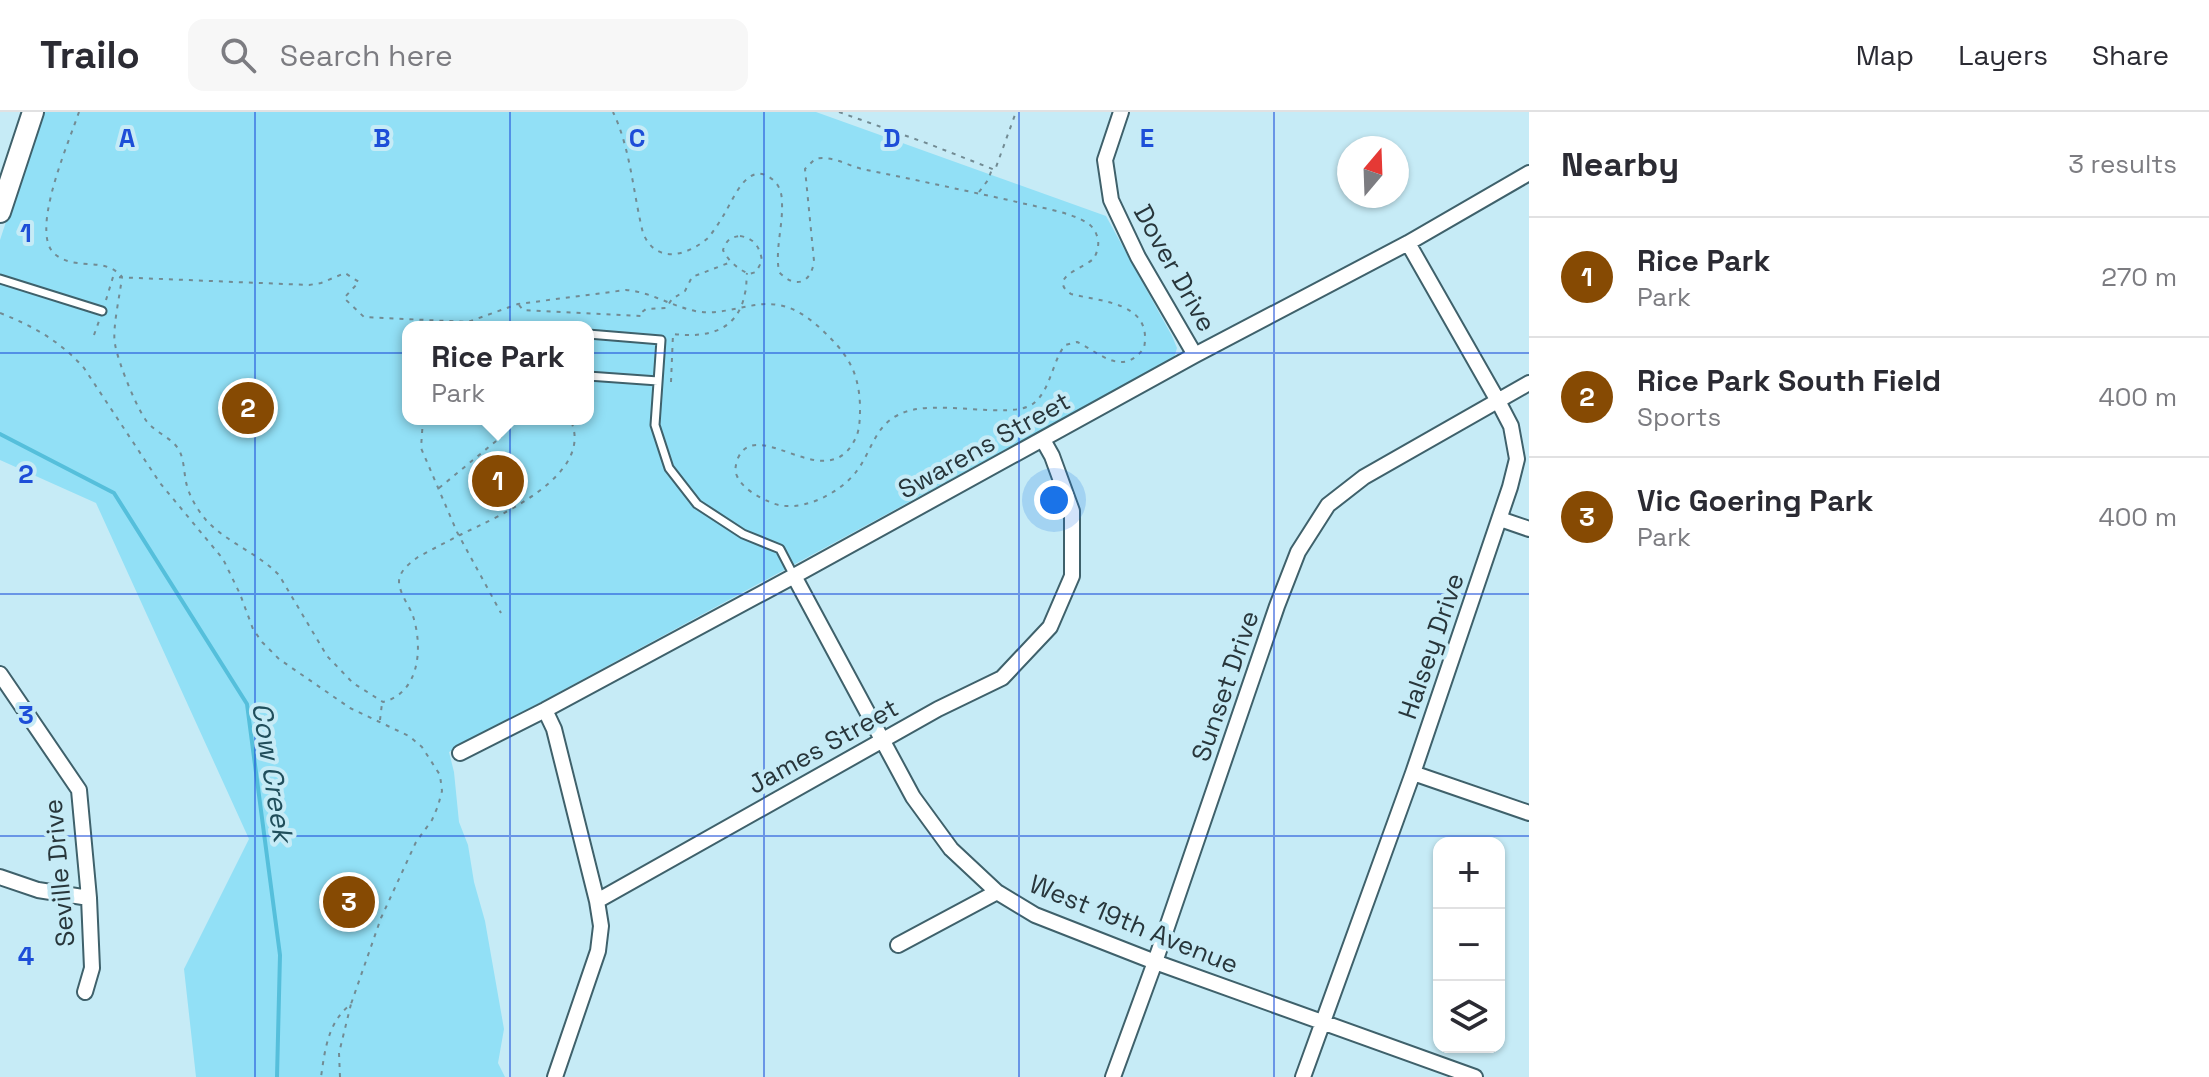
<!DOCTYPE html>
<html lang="en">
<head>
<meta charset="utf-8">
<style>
  body { margin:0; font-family:"Space Grotesk",sans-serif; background:#f7f7f7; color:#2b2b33 }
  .controls { position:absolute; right:24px; bottom:24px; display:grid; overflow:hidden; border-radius:16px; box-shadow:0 2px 6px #0004 }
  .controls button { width:72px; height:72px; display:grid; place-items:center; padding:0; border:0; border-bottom:2px solid #e1e1e2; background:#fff; color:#2b2b33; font:40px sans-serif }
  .compass { position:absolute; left:1337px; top:24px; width:72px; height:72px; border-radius:50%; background:#fff; box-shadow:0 2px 6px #0004; rotate:19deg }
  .you { position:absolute; left:1054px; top:388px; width:28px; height:28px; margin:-20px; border:6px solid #fff; border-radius:50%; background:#1a73e8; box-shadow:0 0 0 12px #1a73e833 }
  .badge { display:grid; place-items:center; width:52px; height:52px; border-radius:50%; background:#864a03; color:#fff; font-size:26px; font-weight:700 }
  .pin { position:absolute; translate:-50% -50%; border:4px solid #fff; box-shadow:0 2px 8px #0006 }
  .popup { position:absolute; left:402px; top:209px; width:192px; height:104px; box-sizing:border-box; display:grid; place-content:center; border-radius:16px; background:#fff; filter:drop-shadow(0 2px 6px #0005); font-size:26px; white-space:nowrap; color:#7c7c81 }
  .popup b { font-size:30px; color:#2b2b33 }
  .popup::after { content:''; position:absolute; left:50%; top:100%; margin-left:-16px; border:16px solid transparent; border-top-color:#fff }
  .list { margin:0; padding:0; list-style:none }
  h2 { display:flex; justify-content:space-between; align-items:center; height:104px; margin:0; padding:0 32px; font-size:34px }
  h2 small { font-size:26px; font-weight:400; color:#7c7c81 }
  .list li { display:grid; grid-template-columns:52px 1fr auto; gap:24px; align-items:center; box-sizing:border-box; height:120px; padding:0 32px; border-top:2px solid #e1e1e2 }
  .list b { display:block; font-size:30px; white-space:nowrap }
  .list p { margin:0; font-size:26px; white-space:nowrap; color:#7c7c81 }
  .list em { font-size:26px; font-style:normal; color:#7c7c81 }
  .icon { flex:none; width:44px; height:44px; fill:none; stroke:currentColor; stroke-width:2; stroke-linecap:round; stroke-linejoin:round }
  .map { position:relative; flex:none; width:1529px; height:965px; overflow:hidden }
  header { display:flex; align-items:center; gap:48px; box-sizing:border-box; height:112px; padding:0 40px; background:#fff; border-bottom:2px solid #e1e1e2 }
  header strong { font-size:38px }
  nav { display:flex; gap:44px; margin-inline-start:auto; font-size:28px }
  .search { width:560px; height:72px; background:#f7f7f7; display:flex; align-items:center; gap:20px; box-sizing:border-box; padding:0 28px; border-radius:16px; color:#7c7c81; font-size:30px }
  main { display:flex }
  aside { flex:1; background:#fff }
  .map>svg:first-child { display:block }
</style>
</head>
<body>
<header>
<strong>Trailo</strong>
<div class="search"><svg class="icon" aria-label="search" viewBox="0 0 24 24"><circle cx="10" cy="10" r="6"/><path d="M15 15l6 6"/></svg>Search here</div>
<nav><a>Map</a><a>Layers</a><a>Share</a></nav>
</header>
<main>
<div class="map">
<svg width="1529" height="965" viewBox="0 0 1529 965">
  <rect width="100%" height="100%" fill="#c6ebf6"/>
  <path fill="#92e0f6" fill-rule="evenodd" d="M42 0H816L1106 104 1172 224 1177 236 1174 246 449 640 454 660 459 710 468 733 474 770 485 809 504 917 498 951 505 965H196L184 857 249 727 96 391 0 348V128ZM408 215H588V307H408Z"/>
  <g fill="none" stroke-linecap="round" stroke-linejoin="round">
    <path stroke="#55bfdb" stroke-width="4" d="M0 322 114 381 247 592 280 843 277 965"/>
    <g stroke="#3f616b" stroke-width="11">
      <path id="lane" d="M0 167 102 199
        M588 222 661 228 655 313 669 356 697 392 743 422 780 437 794 464
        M588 264 658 269"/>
    </g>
    <g stroke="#3f616b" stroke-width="18">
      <path id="street" d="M1121 0 1105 48 1111 88 1138 145 1195 243
        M1500 407 1529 417
        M794 464 913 685 951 737 997 780 1035 803 1155 850 1475 965
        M0 562 79 678 89 786 92 856 85 880
        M545 598 554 617 597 789 601 814 598 839 555 965
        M460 641 545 598 794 464 1195 243 1408 131 1529 61
        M1413 661 1529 701
        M0 765 38 778 89 786
        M597 789 938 597 1002 566 1050 515 1072 464V399L1052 344 1043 328
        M898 833 997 780
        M1113 965 1155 850 1277 494 1298 440 1328 393 1364 365 1529 271
        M1303 965 1413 661 1510 375 1517 347 1511 314 1498 289 1408 131"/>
    </g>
    <g stroke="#3f616b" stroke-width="24">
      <path id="secondary" d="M0 100 33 0"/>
    </g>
    <path stroke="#728b93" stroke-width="2" stroke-dasharray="4 6" stroke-linecap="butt" d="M79 0C68 32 39 99 48 131 51 142 60 147 71 150 90 154 109 149 122 165 120 183 112 217 115 232 118 250 135 292 145 307 154 321 173 325 180 340 184 349 184 360 186 370 189 384 197 397 206 408 227 431 258 441 279 463L327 544 353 571 383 590C420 581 423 535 413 504 409 493 399 481 399 469 400 458 410 451 418 445 433 437 448 429 462 422 499 404 597 362 570 307
      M839 0 929 32 995 58 1016 0
      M979 80 988 68 992 57
      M740 124C754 126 760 135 762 149L756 160 749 162C738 157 728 149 723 138 726 129 730 125 740 124Z
      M106 188 113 165 309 173 321 171 345 161 359 170 344 186 364 205 468 210 518 192 626 178C651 180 671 194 695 199 724 205 751 188 779 193 795 196 808 205 820 216 846 240 859 258 860 294 860 304 860 314 857 323 830 389 758 302 738 346 736 352 734 358 737 364 742 376 758 385 770 390 797 403 838 383 856 360 871 341 874 315 898 303 932 284 1011 310 1034 291 1051 277 1052 250 1065 233L1077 230C1099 240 1122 266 1144 236 1153 190 1102 190 1071 182 1046 165 1086 156 1094 146 1097 141 1099 134 1098 128 1097 122 1094 116 1089 112 1070 99 1035 95 1013 89 962 78 912 67 862 57 846 53 832 43 815 47L805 57 814 149C811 172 795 177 779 160 775 137 783 114 782 91 782 80 779 71 769 65 748 51 734 85 726 99 721 108 715 117 709 125 688 144 656 153 643 121 633 81 631 38 613 0
      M519 193 523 198 642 204V200L646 197 666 196 672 187 685 179 692 165 731 150
      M0 201C33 214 60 229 84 256L160 371 223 447 240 482 253 517 262 530 279 547 350 596 409 624 422 635 440 663 442 679 438 694 432 708 416 730 381 806 351 892C328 910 325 937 321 965
      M94 223 99 209
      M671 270 673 222C706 226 738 220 745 181 747 174 746 168 747 161
      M423 307 421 336 457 420 501 501
      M439 376 501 325 510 307
      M380 608 382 591
      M340 965 339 941 351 892"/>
    <use href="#lane" stroke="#fff" stroke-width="7"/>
    <use href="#street" stroke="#fff" stroke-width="14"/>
    <use href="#secondary" stroke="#fff" stroke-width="20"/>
  </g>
  <path fill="none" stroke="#1d4ed8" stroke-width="2" stroke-opacity="0.55" d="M255 0V965M510 0V965M764 0V965M1019 0V965M1274 0V965M0 241H1529M0 482H1529M0 724H1529"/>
  <g text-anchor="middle" stroke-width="8" stroke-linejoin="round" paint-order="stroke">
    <g font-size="26" fill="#28363b" stroke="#c6ebf6">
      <text transform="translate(1175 156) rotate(61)" y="9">Dover Drive</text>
      <text transform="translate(984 333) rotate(-29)" y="9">Swarens Street</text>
      <text transform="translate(1431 534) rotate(-71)" y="9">Halsey Drive</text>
      <text transform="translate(1225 574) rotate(-71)" y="9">Sunset Drive</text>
      <text transform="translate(823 634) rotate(-29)" y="9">James Street</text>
      <text transform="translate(59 761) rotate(-95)" y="9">Seville Drive</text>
      <text transform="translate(1134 812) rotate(22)" y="9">West 19th Avenue</text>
    </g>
    <g font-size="28" font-style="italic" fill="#204e5b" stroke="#c6ebf6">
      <text transform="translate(273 660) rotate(81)" y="10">Cow Creek</text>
    </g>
  </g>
  <g font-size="26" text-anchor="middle" font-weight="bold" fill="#1d4ed8" stroke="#c6ebf6" stroke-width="8" stroke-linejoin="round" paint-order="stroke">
    <text x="127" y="35">A</text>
    <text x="382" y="35">B</text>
    <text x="637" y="35">C</text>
    <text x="892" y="35">D</text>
    <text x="1147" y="35">E</text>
    <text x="26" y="130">1</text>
    <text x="26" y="371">2</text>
    <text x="26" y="612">3</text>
    <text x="26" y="853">4</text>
  </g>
</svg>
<div class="controls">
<button>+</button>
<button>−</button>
<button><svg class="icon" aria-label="layers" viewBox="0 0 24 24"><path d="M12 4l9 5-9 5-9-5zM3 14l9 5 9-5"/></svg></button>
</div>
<svg class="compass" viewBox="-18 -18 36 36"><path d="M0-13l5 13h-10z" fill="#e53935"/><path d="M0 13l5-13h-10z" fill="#7c7c81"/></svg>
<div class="you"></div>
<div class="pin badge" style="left:498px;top:369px">1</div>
<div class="popup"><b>Rice Park</b>Park</div>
<div class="pin badge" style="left:248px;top:296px">2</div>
<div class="pin badge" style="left:349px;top:790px">3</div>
</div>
<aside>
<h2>Nearby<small>3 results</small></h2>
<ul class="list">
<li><span class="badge">1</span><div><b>Rice Park</b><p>Park</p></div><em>270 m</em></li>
<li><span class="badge">2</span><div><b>Rice Park South Field</b><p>Sports</p></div><em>400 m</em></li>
<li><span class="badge">3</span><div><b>Vic Goering Park</b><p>Park</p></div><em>400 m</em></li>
</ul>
</aside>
</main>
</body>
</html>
